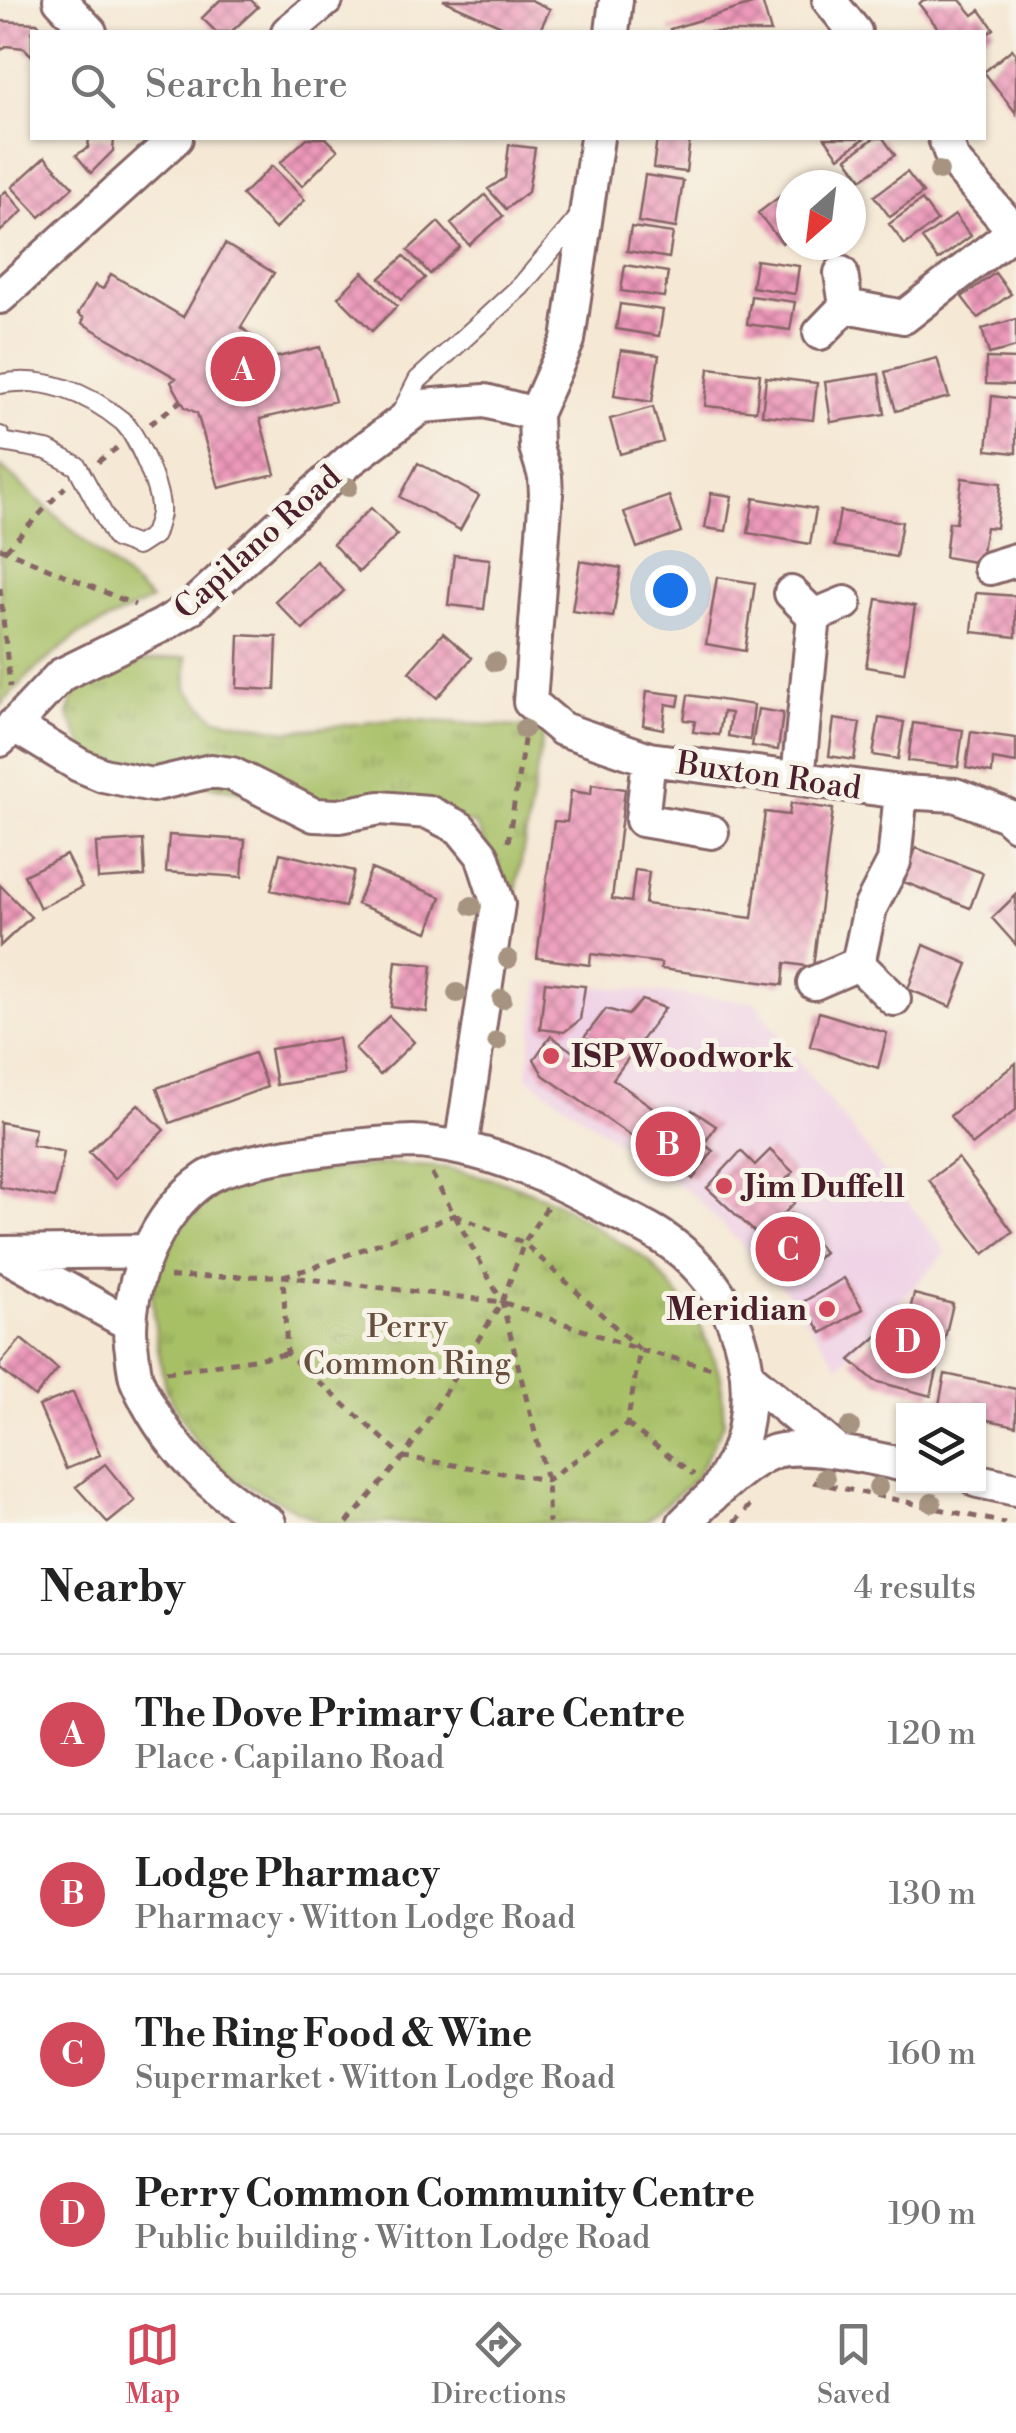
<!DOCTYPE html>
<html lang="en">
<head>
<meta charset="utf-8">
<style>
  body { margin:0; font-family:"Libre Bodoni",serif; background:#f6f6f6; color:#222 }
  .controls { position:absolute; right:30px; bottom:30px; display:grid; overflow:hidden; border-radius:0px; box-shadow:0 2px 8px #0004 }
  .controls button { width:90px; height:90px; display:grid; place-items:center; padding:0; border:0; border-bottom:2px solid #e0e0e0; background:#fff; color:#222; font:50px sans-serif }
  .compass { position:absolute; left:776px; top:170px; width:90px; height:90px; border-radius:50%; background:#fff; box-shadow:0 2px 8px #0004; rotate:208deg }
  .you { position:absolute; left:670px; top:590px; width:35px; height:35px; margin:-25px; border:8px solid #fff; border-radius:50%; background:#1a73e8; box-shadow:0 0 0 15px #1a73e833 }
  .badge { display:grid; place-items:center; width:65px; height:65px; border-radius:50%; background:#d1495b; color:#fff; font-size:32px; font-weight:700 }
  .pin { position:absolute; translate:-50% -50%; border:5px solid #fff; box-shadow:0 2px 10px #0006 }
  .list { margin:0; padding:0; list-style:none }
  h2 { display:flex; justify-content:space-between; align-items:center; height:130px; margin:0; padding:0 40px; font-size:42px }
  h2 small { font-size:32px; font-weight:400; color:#767676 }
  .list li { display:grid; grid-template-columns:65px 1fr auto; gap:30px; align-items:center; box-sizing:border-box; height:160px; padding:0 40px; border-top:2px solid #e0e0e0 }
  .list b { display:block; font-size:38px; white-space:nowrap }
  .list p { margin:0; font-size:32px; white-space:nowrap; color:#767676 }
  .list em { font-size:32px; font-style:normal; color:#767676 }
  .icon { flex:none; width:55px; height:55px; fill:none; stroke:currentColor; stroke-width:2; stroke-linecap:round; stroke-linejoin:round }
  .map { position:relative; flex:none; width:1016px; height:1523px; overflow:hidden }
  .search { position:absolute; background:#fff; box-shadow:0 2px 8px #0004; left:30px; right:30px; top:30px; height:110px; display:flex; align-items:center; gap:25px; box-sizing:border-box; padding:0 35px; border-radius:0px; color:#767676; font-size:38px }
  .sheet { height:770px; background:#fff }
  nav { display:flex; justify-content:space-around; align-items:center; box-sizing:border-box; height:140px; border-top:2px solid #e0e0e0; background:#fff; font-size:28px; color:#767676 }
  nav a { display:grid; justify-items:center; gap:5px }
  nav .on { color:#d1495b }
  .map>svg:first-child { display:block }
</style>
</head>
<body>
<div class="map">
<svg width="1016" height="1523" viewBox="0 0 1016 1523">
  <defs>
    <pattern id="park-tufts" width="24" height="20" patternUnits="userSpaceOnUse" patternTransform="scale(2.5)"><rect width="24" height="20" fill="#a7c066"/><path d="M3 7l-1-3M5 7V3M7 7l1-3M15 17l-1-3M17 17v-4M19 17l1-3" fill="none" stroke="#8a9b54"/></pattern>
    <pattern id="building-cross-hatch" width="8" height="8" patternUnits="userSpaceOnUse" patternTransform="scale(2.5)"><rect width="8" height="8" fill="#ed99ba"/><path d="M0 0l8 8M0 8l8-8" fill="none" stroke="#c27c97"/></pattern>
  </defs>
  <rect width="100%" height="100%" fill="#f7f3e8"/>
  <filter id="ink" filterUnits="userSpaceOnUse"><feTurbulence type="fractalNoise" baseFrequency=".01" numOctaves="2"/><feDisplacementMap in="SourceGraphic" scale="20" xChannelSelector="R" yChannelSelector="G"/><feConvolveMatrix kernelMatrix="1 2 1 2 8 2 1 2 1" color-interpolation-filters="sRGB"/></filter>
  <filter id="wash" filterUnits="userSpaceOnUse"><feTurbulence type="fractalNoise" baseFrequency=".0048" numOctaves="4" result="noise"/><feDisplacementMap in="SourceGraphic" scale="40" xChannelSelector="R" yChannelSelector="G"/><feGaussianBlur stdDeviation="2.25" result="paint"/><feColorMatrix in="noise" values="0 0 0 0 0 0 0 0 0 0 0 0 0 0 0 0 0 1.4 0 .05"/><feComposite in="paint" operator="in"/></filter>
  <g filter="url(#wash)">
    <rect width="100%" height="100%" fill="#f5e8d4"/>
    <path fill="#efd0e6" d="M539 981 756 1002 808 1074 947 1252 839 1366 782 1286 693 1195 527 1077Z"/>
    <path fill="#a7c066" stroke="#787048" stroke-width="2.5" d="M0 466 151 600 78 635 32 672 0 706Z"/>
    <path fill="url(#park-tufts)" stroke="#787048" stroke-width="2.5" d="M186 657 187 689 215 718 288 731 401 719 544 729 514 902 475 824C347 807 209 795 87 753L68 715 76 689 138 662Z
      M389 1164 448 1168 512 1184 556 1202 649 1261 698 1319 721 1377 724 1423 695 1479 644 1523H321L230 1476 195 1441 165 1388 156 1337 151 1283 162 1248 210 1195 278 1175Z"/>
    <g id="blocks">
      <path fill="url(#building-cross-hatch)" d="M220 0H251L258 7 231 32H216L202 18Z
        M443 0H531L550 9 539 32H515Z
        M923 0H960L973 15 980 10 994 29 984 37V32H941L919 4Z
        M762 1 771 32H671L670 29Z
        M0 21 37 23 45 32H32V56L24 48 6 46 0 51Z
        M1012 49 1016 54V113L984 72Z
        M89 138H114L113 151 91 173 76 155 88 148Z
        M307 138H326L338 150 302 186 280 163Z
        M657 138H690L686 172 653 168Z
        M825 138H865L839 157Z
        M874 138H883L895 155 862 179 847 158Z
        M509 145 535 148 528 192 506 209 488 189 505 178Z
        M45 157 73 187 40 217 12 187Z
        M272 166 305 200 275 229 242 195Z
        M907 172 923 193 890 217 874 196Z
        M645 175 683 181 676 228 638 222Z
        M791 188V236L782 243 758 213Z
        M6 191 23 211 0 232V196Z
        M485 195 503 216 469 245 451 224Z
        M922 200 937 221 905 245 889 224Z
        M955 215 971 236 938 260 922 239Z
        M438 222 460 247 430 274 408 250Z
        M631 227 673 233 669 258 627 251Z
        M225 244 274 273 241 327 262 346 269 359 320 347 335 401 260 419 275 474 219 488 197 413 185 407 171 382 176 378 82 323 84 318 78 314 95 285 103 289 111 274 183 317Z
        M404 256 425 278 401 300 380 278Z
        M756 260 799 266 795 294 752 287Z
        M625 265 668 272 664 297 621 291Z
        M363 272 397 306 372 331 338 297Z
        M995 273 1011 294 978 318 962 297Z
        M751 296 795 302 790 330 747 324Z
        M620 304 663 310 659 336 616 329Z
        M1016 319V347L989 354 982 329Z
        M621 350 659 355 652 402 614 396Z
        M937 358 949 397 896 411 885 372Z
        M986 358 1016 359V385L986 384Z
        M709 368 760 374 756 411 705 406Z
        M879 374 885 414 831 422 825 382Z
        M766 377 817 383 813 420 762 415Z
        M992 396 1016 399V453L987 450Z
        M653 407 663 442 620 454 610 419Z
        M418 463 479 496 460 530 400 497Z
        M962 478 1001 483 996 528 986 527 980 563 945 557 949 522 956 523Z
        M711 493 732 496 726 531 705 528Z
        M669 496 681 532 637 548 624 512Z
        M754 498 816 509 810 544 748 533Z
        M371 508 397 535 359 572 333 544Z
        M840 511 902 522 896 557 834 546Z
        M454 555 490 559 484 609 448 605Z
        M316 561 344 591 303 630 275 601Z
        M580 561 621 568 613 617 572 611Z
        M717 577 755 583 745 651 706 644Z
        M976 593 1016 596V637L972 632Z
        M877 599 915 606 904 673 866 667Z
        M443 633 472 658 437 698 409 672Z
        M239 635 277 637 275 690 237 688Z
        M647 691 680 695 678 706 666 704 663 729 643 725Z
        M688 695 754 705 750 740 728 736 731 713 723 712 719 735 693 732 695 721 684 720Z
        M758 709 783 713 778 750 752 746Z
        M879 718 904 722 898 759 873 755Z
        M834 719 860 723 854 760 829 756Z
        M913 723 963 730 958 767 908 761Z
        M971 732 1016 738V763L993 759 992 773 966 768Z
        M592 784 625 789 612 899 631 902 635 870 649 872 645 904 752 918 765 812 789 815 791 803 833 809 813 967 785 963 783 985 661 969V963L591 954 590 965 537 958 554 821 567 822 571 791 591 794Z
        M169 835 245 840 242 877 166 872Z
        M143 840 145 876 98 879 96 843Z
        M916 848 983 873 970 908 904 882Z
        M280 853 354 871 345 907 271 890Z
        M66 855 82 887 40 908 24 875Z
        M371 869 441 897 428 932 357 904Z
        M0 885 31 917 0 946Z
        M1016 895V945L992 918Z
        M924 945 968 964 951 1007 908 989Z
        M396 961 432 965 427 1012 391 1007Z
        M545 982 585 986 580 1020 564 1032 540 1029Z
        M642 1000 665 1008 613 1079 680 1127 692 1110 716 1126 704 1144 713 1151 693 1179 543 1075 534 1059 551 1036 573 1052 606 1009 628 1015Z
        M819 1012 887 1033 878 1068 810 1046Z
        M389 1016 414 1042 380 1075 355 1049Z
        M338 1038 344 1074 276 1085 270 1049Z
        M254 1053 267 1087 170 1123 157 1088Z
        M1016 1063V1110L972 1145 950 1116Z
        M138 1104 164 1130 115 1179 89 1152Z
        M0 1122 35 1129 32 1145 64 1152 55 1198 0 1187Z
        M770 1150 793 1172 778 1188 794 1203 761 1238 707 1188 741 1151 755 1165Z
        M958 1158 1013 1232 984 1254 929 1180Z
        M791 1214 824 1252 794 1278 760 1240Z
        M844 1278 863 1309 822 1333 803 1302Z
        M914 1294 953 1304 931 1396 875 1381 850 1360 897 1319 907 1322Z
        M21 1339 58 1369 35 1397 0 1369V1364Z
        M945 1374 1016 1389V1426L979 1418V1410H938Z
        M73 1392 100 1455 66 1469 39 1406Z
        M105 1464 135 1501 108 1523 76 1487Z"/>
    </g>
  </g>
  <g filter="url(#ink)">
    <use href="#blocks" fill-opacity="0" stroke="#866566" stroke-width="2.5"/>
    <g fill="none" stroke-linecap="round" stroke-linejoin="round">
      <g stroke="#866566" stroke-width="22">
        <path id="lane" d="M0 384C43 375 88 393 122 421 137 434 162 492 160 513 159 520 156 528 154 535L137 546 116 538 77 466 47 450 2 442 0 436
          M399 417 418 380 521 286 581 215"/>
      </g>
      <g stroke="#866566" stroke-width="38">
        <path id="street" d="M60 0 90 32
          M829 0 855 32
          M288 32 326 0
          M612 32 616 0
          M597 138 568 340 535 414 536 447 545 476 546 494 530 702 562 729 649 759 901 792 955 795 1006 815 1016 824
          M945 138 953 160 1016 233
          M841 273 846 306
          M0 297 176 138
          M820 333 846 306 904 317 1014 231
          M990 568 1016 560
          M791 593 814 616 798 778
          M814 616 845 603
          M13 725 79 765 103 775 152 785 211 771 232 774 314 815 339 816 380 808 428 812 460 828 482 855 498 904 461 1148
          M0 740 61 675 163 625 189 609 349 461 422 406 485 401 535 414
          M649 759 642 820 712 832
          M814 983 858 964
          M894 999 858 964 870 908 894 862 901 792
          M0 1253 147 1251
          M5 1255 128 1323
          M749 1377 836 1450
          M978 1481 1016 1489
          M269 1523C212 1493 162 1440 137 1381 133 1370 133 1356 131 1344 124 1288 157 1211 205 1179 238 1156 369 1143 413 1142 427 1142 443 1145 458 1148 506 1157 556 1180 598 1203 620 1215 645 1225 665 1239 728 1282 759 1355 744 1430 740 1452 727 1473 716 1492
          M684 1523C706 1501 742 1465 770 1453 798 1441 874 1458 904 1465"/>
      </g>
      <path stroke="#866566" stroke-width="5" stroke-dasharray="8 8" stroke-linecap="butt" d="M150 424 182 400
        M98 462 117 448
        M0 548 135 605
        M6 550 65 487
        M0 588 10 687
        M508 842 525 734
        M432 1174 502 1302 547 1480 549 1523
        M455 1215 524 1243 640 1350 627 1424 547 1480 404 1457 287 1354 283 1276 312 1268Z
        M170 1277 283 1276 502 1302 640 1350 717 1369
        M166 1372 287 1354
        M627 1424 694 1475
        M813 1482 1005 1523
        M347 1523 404 1457 502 1302 524 1243 547 1207
        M734 1523 750 1505"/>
      <use href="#lane" stroke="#fff" stroke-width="18"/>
      <use href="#street" stroke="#fff" stroke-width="32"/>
    </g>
    <g fill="#a69481">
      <circle cx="939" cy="171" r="10"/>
      <circle cx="348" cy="487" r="10"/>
      <circle cx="495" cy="662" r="10"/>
      <circle cx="524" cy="729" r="10"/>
      <circle cx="472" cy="906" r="10"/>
      <circle cx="508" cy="959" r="10"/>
      <circle cx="457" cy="993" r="10"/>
      <circle cx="502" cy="999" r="10"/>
      <circle cx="497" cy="1041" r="10"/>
      <circle cx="850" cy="1427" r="10"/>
      <circle cx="825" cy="1478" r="10"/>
      <circle cx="878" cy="1487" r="10"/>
      <circle cx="932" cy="1503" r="10"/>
    </g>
  </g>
  <g fill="#d1495b" stroke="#f7f3e8" stroke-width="4">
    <circle cx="551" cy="1056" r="10"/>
    <circle cx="724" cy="1186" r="10"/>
    <circle cx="827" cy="1309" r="10"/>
  </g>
  <g text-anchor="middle" stroke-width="10" stroke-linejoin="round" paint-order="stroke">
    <g font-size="32" fill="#4a1f2b" stroke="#f7f3e8">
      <text transform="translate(257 542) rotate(-42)" y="11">Capilano Road</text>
      <text transform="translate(769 775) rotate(8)" y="11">Buxton Road</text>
    </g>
    <g font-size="32" font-weight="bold" fill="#4a1f2b" stroke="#f7f3e8" text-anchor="start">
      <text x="571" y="1067">ISP Woodwork</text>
      <text x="744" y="1197">Jim Duffell</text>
      <text x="807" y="1320" text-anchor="end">Meridian</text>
    </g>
    <g font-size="32" fill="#664f3d" stroke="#f7f3e8">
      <text x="407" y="1337">Perry<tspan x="407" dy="37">Common Ring</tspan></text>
    </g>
  </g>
</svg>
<div class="controls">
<button><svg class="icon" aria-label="layers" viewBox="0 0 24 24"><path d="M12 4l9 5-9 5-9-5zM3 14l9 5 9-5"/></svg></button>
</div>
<svg class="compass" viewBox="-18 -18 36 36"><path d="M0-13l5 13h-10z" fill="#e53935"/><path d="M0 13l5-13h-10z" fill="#767676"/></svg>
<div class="you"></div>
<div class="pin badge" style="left:243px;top:369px">A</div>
<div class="pin badge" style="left:668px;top:1144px">B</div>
<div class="pin badge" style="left:788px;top:1249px">C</div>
<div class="pin badge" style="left:908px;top:1341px">D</div>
<div class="search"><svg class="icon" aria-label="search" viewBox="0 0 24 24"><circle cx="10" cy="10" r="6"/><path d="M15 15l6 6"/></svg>Search here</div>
</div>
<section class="sheet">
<h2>Nearby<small>4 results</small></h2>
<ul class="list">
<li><span class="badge">A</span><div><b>The Dove Primary Care Centre</b><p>Place · Capilano Road</p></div><em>120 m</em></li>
<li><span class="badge">B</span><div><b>Lodge Pharmacy</b><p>Pharmacy · Witton Lodge Road</p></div><em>130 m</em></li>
<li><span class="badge">C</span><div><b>The Ring Food &amp; Wine</b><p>Supermarket · Witton Lodge Road</p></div><em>160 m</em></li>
<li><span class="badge">D</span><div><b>Perry Common Community Centre</b><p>Public building · Witton Lodge Road</p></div><em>190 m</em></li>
</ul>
</section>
<nav>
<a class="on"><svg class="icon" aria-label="map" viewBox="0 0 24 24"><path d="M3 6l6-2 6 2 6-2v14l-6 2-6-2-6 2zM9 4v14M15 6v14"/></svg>Map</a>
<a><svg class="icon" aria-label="directions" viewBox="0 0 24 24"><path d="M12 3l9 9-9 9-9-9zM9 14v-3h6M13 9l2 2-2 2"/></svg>Directions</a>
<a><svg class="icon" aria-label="saved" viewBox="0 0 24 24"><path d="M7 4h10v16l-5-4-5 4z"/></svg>Saved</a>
</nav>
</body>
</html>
